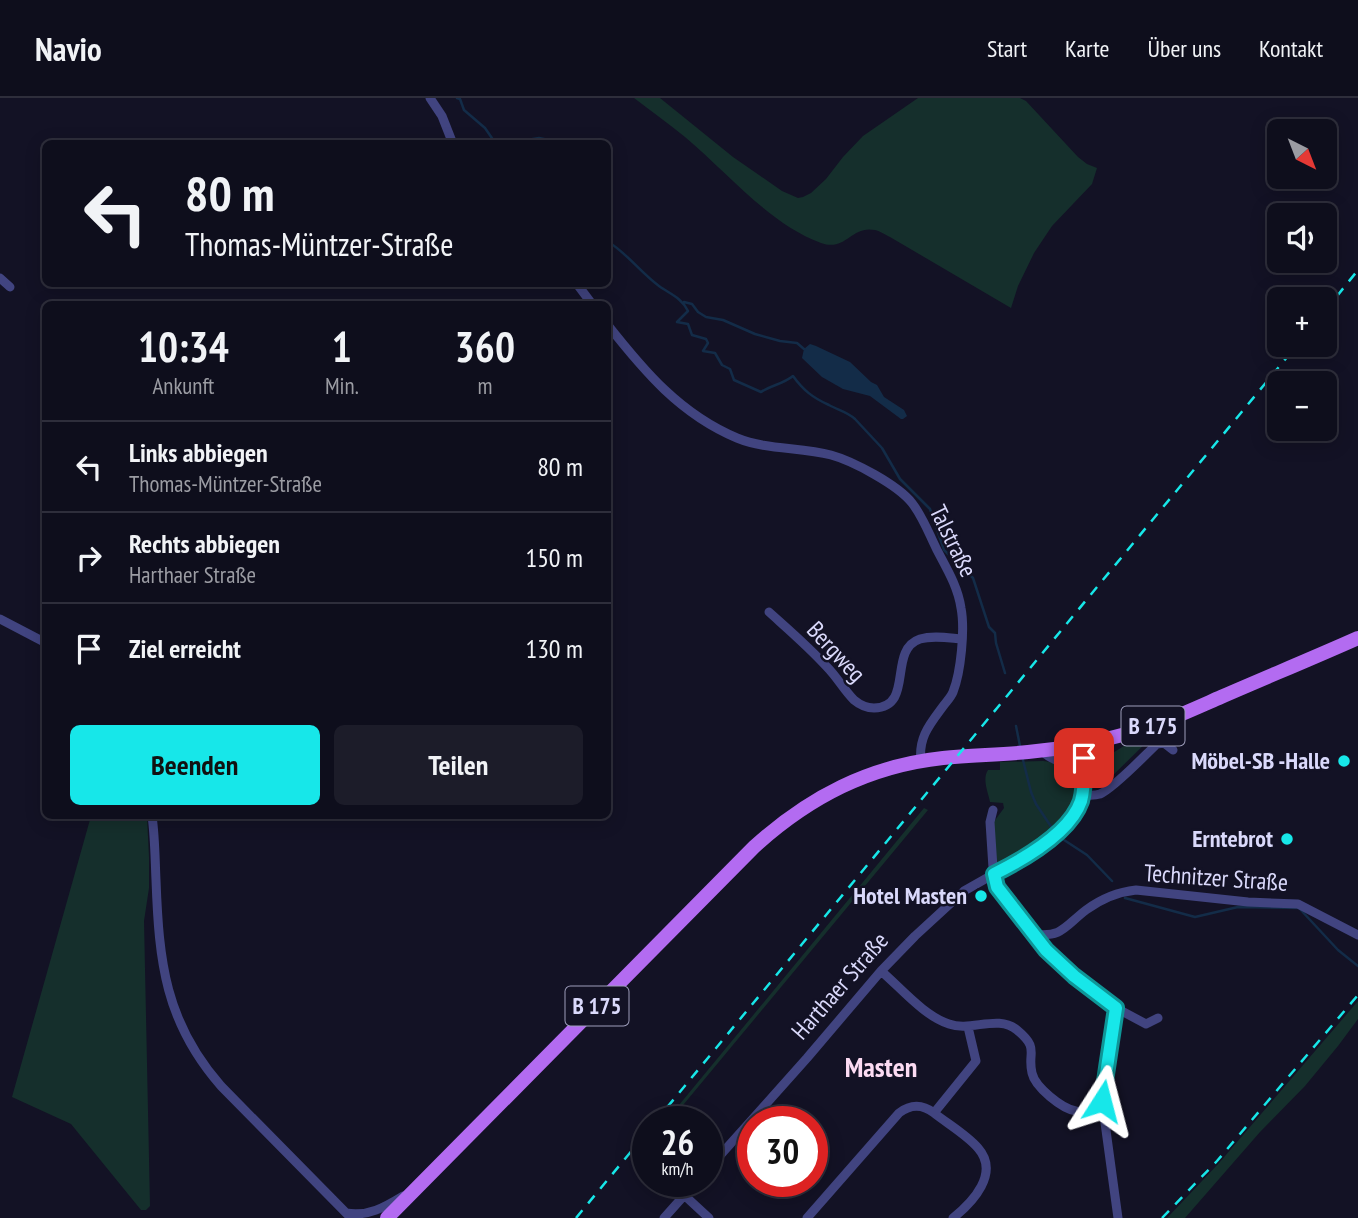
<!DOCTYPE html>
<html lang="de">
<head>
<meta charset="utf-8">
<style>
	:root { --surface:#0e0e1c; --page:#1c1c29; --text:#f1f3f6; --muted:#9b9ca3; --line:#2e2e3b; --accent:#17e7e9 }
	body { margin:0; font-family:"PT Sans Narrow",sans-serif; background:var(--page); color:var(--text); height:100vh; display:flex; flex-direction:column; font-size:26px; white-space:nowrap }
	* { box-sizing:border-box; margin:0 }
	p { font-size:23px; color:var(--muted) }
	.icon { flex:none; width:38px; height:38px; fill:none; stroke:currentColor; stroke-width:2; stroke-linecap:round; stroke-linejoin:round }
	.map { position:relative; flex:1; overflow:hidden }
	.sheet { position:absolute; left:42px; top:203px; width:569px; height:518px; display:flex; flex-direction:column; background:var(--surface); border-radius:10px; box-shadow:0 4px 18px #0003,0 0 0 2px var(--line) }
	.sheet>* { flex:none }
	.guide { position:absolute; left:42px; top:42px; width:569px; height:147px; border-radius:10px; box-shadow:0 4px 18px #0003,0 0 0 2px var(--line); background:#0e0e1c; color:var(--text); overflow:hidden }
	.needle { width:46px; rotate:138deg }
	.controls { position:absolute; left:1267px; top:21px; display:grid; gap:14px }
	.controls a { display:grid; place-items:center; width:70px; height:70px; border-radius:10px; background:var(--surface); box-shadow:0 4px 18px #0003,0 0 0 2px var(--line); font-size:35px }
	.speed { position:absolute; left:632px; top:1008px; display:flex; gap:14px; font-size:35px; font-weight:700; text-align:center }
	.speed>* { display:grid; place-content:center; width:91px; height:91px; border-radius:50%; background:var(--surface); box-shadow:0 4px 18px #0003,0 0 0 2px var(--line); line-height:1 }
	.speed small { font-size:18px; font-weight:400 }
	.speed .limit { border:10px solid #d22; background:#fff; color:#111 }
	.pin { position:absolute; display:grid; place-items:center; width:60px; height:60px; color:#fff; margin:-30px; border-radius:14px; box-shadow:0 4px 10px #0006 }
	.me { position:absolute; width:77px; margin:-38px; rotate:9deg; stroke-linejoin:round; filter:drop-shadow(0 0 5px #0008) }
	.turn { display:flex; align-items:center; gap:24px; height:147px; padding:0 28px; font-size:32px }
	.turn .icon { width:91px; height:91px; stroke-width:2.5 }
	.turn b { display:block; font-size:49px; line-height:60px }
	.eta { display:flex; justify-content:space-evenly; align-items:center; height:119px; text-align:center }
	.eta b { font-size:42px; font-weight:700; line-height:49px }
	.primary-button { display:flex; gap:14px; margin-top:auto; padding:14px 28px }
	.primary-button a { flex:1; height:80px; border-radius:10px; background:var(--accent); color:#111; font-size:28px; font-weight:700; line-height:80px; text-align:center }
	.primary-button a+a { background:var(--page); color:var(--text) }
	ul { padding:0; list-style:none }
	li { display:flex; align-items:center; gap:21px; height:91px; padding:0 28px; border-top:2px solid var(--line) }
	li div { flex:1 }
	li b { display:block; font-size:26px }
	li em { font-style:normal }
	header { display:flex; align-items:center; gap:42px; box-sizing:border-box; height:98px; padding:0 35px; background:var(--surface); border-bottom:2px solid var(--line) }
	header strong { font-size:33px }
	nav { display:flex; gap:38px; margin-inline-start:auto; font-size:24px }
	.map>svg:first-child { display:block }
	.green { fill:#152f2c }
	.water { fill:#132c48 }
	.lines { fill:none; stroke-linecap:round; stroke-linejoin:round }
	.stream { stroke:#132c48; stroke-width:2.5 }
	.street { stroke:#414480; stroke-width:9 }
	.primary { stroke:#b36bf1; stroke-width:14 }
	.rail { stroke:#17e7e9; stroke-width:2.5; stroke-dasharray:10 9; stroke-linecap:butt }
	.route-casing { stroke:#0f9697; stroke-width:18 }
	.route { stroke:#17e7e9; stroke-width:12 }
	.poi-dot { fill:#17e7e9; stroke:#131225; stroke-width:2.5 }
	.labels { text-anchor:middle; stroke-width:5; stroke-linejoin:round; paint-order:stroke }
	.shield { fill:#131225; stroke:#9e9dbb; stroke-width:2 }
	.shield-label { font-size:23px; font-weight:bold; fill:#dad9fb }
	.street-label { font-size:24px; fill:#dad9fb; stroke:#131225 }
	.poi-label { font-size:24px; font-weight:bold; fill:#dad9fb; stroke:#131225; text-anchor:end }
	.quarter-label { font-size:28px; font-weight:bold; fill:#fcdbf3; stroke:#131225 }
</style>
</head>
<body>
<header>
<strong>Navio</strong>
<nav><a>Start</a><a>Karte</a><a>Über uns</a><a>Kontakt</a></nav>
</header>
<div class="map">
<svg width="1358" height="1120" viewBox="0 0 1358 1120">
	<rect width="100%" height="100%" fill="#131225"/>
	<path class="green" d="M 634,0 L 660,0 L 733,59 L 782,93 L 798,100 L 803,99 L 811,95 L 826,81 L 843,59 L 863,38 L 918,0 L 1020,0 L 1026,3 L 1078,59 L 1087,66 L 1097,70 L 1092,86 L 1052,128 L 1034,155 L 1018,188 L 1011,210 L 890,139 C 886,137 880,133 875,132 C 851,127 846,154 821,145 C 768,125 728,75 685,39 C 669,26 651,13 634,0 Z
		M 1153,638 L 1104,686 L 1098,687 C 1090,682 1092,677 1092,668 L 1127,646 Z
		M 1043,663 C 1058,665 1073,668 1078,684 C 1089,721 1022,754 996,768 L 993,725 L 1004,710 L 1003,705 L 990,704 C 988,694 982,681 988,672 L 1000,672 L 1000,664 Z
		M 924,710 L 928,712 L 669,1024 L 665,1024 Z
		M 91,718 L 147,718 L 149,759 L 149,790 L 144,823 L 150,1108 L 146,1112 L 141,1112 L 71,1026 L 12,999 Z
		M 1358,903 L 1358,921 L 1338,948 L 1305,988 L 1260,1034 L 1185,1120 L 1167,1120 L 1219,1065 Z"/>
	<path class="water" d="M 810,246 L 816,248 L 850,264 L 871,284 L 877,287 L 884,299 L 904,312 L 907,318 L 903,321 L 901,321 L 870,298 L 843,291 L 822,279 L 802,260 L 804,251 Z"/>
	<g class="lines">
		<path class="stream" d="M 457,0 L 460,1 L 464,12 L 485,30 L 496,46
			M 519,46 L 521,43 L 539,40 L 544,41 L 542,46
			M 607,143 C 627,155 640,174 659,188 C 670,196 682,200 688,213 L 677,224 L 688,226 L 692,237 L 706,241 L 708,245 L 703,253 L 715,255 L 722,267 L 730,271 L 734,282 L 761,294 C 772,287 783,286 793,278 C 803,292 813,300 829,307 C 838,312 848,314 855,321 L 882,350 L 900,381 L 930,411 L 944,452 L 973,480 L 989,529 L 995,535 L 996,545 L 1005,575
			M 684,204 L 692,206 L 698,214 L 706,219 L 723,222 L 755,236 L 780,243 L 797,245 L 804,251
			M 1016,628 L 1020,648
			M 1022,658 L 1031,694 L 1036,706 L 1052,730 L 1061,740 L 1087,757 L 1112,783
			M 1125,800 L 1195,819 L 1238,809 L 1299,810 L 1338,852 L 1358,868"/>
		<path class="street" d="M 430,0 L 442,18 L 453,46
			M 0,180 L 10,189
			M 577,186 L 592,206
			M 607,226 C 644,273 680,316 737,340 C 766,352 800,349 831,357 C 853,363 898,387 912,405 C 923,419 929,436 937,452 C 947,471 958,489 961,510 C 965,531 961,574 953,594 C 951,599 947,603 944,607 C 930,626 918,639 921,664
			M 769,514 C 789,532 809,549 827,569 C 837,579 844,592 854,602 C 860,607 866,610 874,610 C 915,609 887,552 920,541 C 933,537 949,540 962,541
			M 0,521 L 46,545
			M 1042,653 C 1057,669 1069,657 1083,684
			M 1083,697 C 1088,697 1094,698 1100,696 C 1114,690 1144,658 1157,646 L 1164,645 L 1173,652
			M 993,712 L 990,724 L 993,770 L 997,789 L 1047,852 L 1074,878 L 1116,910 L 1146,926 L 1158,920
			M 152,718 C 155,739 155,761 156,782 C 159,864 165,924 221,988 L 351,1120
			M 1034,836 C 1062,840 1065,828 1086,812 C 1101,801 1117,794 1136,792 L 1248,804 L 1298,806 L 1358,837
			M 881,873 C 901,890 924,918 949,926 C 971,934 998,916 1017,932 C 1040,951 1027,954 1032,975 C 1035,989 1062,1011 1076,1013 C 1084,1015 1094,1012 1103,1011
			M 1116,910 L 1102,1003 L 1118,1120
			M 934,1015 C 948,1026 967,1037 978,1050 C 1000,1075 973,1104 953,1120
			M 707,1072 L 807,960 L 881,873 L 915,838 L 964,793 L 1017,763 L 1055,737 L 1068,725 L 1076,715 L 1083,697 L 1083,647
			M 684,1097 L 709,1120
			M 346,1115 C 368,1119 385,1109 403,1098
			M 664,1120 L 697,1083
			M 807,1120 L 899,1015 C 911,1006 922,1006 934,1015 L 976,963 L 968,929"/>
		<path class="primary" d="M 387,1120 L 754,749 C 809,699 869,668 943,660 C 971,657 1000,657 1028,654 C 1060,651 1091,646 1122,637 C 1157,628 1189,613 1221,599 C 1267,579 1313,560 1358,540"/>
		<path class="rail" d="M 1325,213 L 1358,172
			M 655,1024 L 1297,247
			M 576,1120 L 648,1033
			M 1162,1120 L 1217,1063 L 1358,897"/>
	</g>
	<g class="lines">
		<g class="route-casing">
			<path id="route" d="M 1084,660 C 1084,674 1085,689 1081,703 C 1070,735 1022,762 994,776 L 997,789 L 1046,852 L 1074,878 L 1116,910 L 1102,1003"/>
		</g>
		<use href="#route" class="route"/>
	</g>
	<g class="poi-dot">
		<circle cx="1344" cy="663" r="7"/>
		<circle cx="1287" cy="741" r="7"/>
		<circle cx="981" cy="798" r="7"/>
	</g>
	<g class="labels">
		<g class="shield">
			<rect x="1121.5" y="608.5" width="63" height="39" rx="5"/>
			<rect x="565.5" y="888.5" width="63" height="39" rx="5"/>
		</g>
		<g class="shield-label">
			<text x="1153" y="636">B 175</text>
			<text x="597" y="916">B 175</text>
		</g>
		<g class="street-label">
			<text transform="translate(953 443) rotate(64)" y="8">Talstraße</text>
			<text transform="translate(836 554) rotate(47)" y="8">Bergweg</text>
			<text transform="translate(1216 780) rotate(4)" y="8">Technitzer Straße</text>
			<text transform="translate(840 888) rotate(-49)" y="8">Harthaer Straße</text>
		</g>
		<g class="poi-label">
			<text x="1330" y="671">Möbel-SB -Halle</text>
			<text x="1273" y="749">Erntebrot</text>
			<text x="967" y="806">Hotel Masten</text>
		</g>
		<g class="quarter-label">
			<text x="881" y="979">Masten</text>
		</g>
	</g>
</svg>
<div class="controls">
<a><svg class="needle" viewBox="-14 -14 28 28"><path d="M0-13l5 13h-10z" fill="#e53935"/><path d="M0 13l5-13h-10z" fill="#9b9ca3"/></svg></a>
<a><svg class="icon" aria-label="sound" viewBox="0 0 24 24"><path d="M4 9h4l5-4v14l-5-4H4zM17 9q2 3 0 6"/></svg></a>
<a>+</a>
<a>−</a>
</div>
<div class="speed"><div>26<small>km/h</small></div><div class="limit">30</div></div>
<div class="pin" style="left:1084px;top:660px;background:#d93025"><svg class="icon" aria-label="arrive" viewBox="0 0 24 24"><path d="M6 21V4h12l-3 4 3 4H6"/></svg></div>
<svg class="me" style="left:1102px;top:1003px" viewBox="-20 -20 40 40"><path d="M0-17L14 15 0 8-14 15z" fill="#17e7e9" stroke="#fff" stroke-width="4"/></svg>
<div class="guide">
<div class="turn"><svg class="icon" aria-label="left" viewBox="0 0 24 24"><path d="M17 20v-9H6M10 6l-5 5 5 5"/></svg><div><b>80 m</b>Thomas-Müntzer-Straße</div></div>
</div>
<section class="sheet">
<div class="eta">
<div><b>10:34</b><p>Ankunft</p></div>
<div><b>1</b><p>Min.</p></div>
<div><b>360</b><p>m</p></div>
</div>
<ul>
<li><svg class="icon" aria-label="left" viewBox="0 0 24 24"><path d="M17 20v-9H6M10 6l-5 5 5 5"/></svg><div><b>Links abbiegen</b><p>Thomas-Müntzer-Straße</p></div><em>80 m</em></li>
<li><svg class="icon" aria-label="right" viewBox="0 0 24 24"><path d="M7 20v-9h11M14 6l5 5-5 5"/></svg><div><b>Rechts abbiegen</b><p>Harthaer Straße</p></div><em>150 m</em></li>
<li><svg class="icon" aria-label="arrive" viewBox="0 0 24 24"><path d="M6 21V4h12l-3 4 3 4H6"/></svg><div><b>Ziel erreicht</b></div><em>130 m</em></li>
</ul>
<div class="primary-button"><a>Beenden</a><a>Teilen</a></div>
</section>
</div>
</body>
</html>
